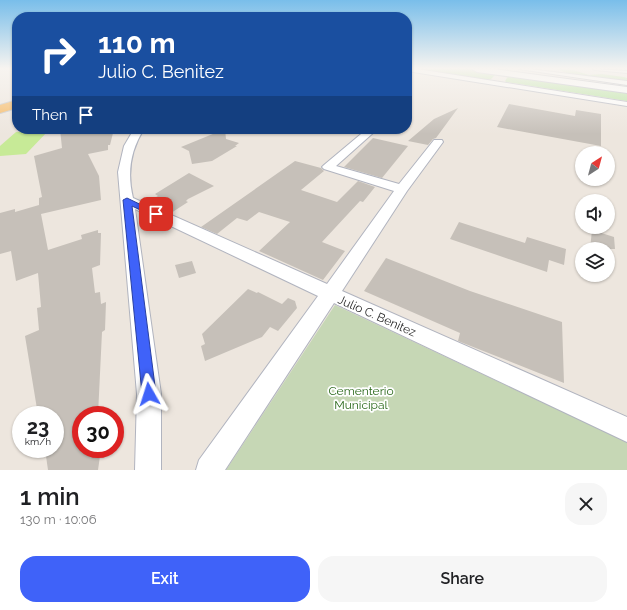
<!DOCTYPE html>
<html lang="en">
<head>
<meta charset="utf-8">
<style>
	:root { --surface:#fff; --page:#f6f6f6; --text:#202124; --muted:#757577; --accent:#3f62f9 }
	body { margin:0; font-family:Raleway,sans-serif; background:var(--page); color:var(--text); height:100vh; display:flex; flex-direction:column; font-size:15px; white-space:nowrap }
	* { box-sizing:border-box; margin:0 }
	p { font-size:13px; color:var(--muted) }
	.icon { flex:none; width:22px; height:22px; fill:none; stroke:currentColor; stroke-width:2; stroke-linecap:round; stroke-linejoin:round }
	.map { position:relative; height:470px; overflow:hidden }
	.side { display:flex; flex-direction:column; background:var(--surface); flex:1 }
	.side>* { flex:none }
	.hud { position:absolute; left:12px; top:12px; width:400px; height:122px; border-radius:16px; box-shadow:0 1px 3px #0004; background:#1a4fa0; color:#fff; overflow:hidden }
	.needle { width:26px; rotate:36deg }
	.fabs { position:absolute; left:575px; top:146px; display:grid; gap:8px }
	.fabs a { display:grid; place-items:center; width:40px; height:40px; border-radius:50%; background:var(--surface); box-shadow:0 1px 3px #0004; font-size:20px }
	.speed { position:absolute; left:12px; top:406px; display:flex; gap:8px; font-size:20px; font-weight:700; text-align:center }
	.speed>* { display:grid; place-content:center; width:52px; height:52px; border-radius:50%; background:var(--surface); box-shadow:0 1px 3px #0004; line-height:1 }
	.speed small { font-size:10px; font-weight:400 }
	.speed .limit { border:6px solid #d22; background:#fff; color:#111 }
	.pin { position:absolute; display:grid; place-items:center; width:34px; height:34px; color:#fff; margin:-17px; border-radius:8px; box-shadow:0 2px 6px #0006 }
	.me { position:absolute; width:44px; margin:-22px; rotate:354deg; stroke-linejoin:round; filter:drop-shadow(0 0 3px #0008) }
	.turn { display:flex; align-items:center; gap:14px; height:84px; padding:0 20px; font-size:18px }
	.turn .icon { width:52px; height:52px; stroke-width:2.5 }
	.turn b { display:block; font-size:28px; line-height:34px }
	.then { display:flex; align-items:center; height:38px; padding:0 20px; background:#0003; gap:8px; font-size:15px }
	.round { display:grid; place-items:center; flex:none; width:42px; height:42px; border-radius:16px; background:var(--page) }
	.summary { display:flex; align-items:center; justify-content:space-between; height:68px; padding:0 20px }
	h1 { font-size:24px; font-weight:600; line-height:30px }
	.cta { display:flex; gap:8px; margin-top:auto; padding:8px 20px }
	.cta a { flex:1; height:46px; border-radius:16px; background:var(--accent); color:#fff; font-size:16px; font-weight:600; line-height:46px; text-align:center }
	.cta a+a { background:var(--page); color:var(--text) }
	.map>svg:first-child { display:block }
	.green { fill:#b4e39b }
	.cemetery { fill:#c6d7b5 }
	.pitch { fill:#c7ea97 }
	.building { fill:#c6c0b9 }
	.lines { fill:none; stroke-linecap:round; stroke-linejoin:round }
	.pedestrian-casing { stroke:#b1b4bf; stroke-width:2 }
	.minor-casing { stroke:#b1b4bf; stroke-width:2 }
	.secondary-casing { stroke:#b1b4bf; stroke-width:2 }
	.trunk-casing { stroke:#c8c8c8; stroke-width:2 }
	.pedestrian { fill:#fff; fill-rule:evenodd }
	.minor { fill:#fff; fill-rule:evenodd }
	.secondary { fill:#fff; fill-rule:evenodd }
	.trunk { fill:#f6b65c; fill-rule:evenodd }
	.route { fill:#3f62f9; stroke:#2940a2 }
	.labels { text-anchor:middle; stroke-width:3.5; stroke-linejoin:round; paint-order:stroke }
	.near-street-label { font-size:12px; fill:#2b2b2b; stroke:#fff }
	.near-park-label { font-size:12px; fill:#2b691b; stroke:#fff }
</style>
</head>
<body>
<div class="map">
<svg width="627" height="470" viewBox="0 0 627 470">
	<rect width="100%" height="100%" fill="#ede6de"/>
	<path class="green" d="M 414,69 L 470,69 L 497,73 L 491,79 L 486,80 Z
		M 557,69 L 573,70 L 589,75 L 602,74 L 624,77 L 627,78 L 627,83 L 571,75 Z
		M 509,75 L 627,91 L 627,101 L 506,82 L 505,81 Z"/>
	<path class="cemetery" d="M 335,305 L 627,442 L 627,470 L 226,470 Z"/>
	<path class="pitch" d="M 49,130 L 26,154 L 0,156 L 0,146 L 16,132 Z"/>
	<path class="building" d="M 509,104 L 575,116 L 576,110 L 601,114 L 601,146 L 497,127 Z
		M 458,108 L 436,138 L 433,139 L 428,145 L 408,141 L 434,119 Z
		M 60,129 L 114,129 L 110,145 L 108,145 L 108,150 L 88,154 L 99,176 L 101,200 L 41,214 L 48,250 L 82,239 L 81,235 L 98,230 L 98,233 L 101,233 L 100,265 L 92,268 L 95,293 L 100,292 L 101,304 L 106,302 L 105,330 L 102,332 L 98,415 L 81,415 L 81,449 L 101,449 L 98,470 L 48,470 L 45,449 L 55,449 L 55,415 L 38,415 L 25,336 L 39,330 L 37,308 L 41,307 L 38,273 L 16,281 L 11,251 L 0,254 L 0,213 L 15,209 L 15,212 L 39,205 L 39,208 L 39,198 L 42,197 L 34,156 L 62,148 Z
		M 225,129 L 226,139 L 239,143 L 235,146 L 237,146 L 212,161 L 192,164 L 189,151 L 181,147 Z
		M 373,138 L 408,146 L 382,178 L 344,167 Z
		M 295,161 L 321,168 L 324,171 L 301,190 L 337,202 L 358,181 L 375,187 L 363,202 L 360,201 L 322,242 L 345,251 L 323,280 L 259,251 L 290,222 L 259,212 L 247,221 L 237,218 L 217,234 L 201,227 Z
		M 189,173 L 214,186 L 188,199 L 186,201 L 188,202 L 171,213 L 147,202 L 158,196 L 155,194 Z
		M 459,222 L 525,243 L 527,237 L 566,249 L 564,265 L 549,260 L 547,272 L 450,239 Z
		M 592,230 L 614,237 L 615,249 L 590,249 Z
		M 386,258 L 470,291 L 562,322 L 564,383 L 458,341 L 460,333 L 364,291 Z
		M 192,261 L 196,273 L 179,278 L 175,265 Z
		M 248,289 L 257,293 L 258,292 L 282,304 L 288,298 L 295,301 L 297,308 L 278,331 L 270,327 L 262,337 L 205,361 L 201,346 L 205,344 L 202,334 Z"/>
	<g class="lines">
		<g class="pedestrian-casing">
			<path id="pedestrian" d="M 519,69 L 529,69 L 627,81 L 627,85 Z
				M 593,69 L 627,71 L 627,73 L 595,70 Z"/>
		</g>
		<g class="minor-casing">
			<path id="minor" d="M 407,69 L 417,69 L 627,102 L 627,106 L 407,71 Z
				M 134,129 L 144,129 C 130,151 127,173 133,198 L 327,284 L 394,191 L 324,169 L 322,167 L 324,165 L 367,129 L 373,129 L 375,131 L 373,133 L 336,166 L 399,184 L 434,140 L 442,140 L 443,142 L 407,191 L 342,291 L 627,417 L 627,442 L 334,303 L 225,470 L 196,470 L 199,460 L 318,296 L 135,209 L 161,394 L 161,470 L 135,470 L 137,394 L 118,172 L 124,146 Z"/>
		</g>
		<g class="secondary-casing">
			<path id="secondary" d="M 472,69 L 494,69 L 627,87 L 627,93 L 477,72 Z"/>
		</g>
		<g class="trunk-casing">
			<path id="trunk" d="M 17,100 L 17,108 L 0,113 L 0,105 Z"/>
		</g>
		<use href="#pedestrian" class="pedestrian"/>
		<use href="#minor" class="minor"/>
		<use href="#secondary" class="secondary"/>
		<use href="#trunk" class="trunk"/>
	</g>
	<linearGradient id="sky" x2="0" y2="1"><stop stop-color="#79beea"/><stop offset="0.51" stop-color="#f7f4f0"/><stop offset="1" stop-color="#f7f4f0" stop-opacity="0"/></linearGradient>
	<rect width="627" height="134" fill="url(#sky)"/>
	<path class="route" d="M 127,198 L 160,214 L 156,216 L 153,216 L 132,206 L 156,394 L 154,399 L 149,401 L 144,399 L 142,394 L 123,200 Z"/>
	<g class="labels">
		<g class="near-street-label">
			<text transform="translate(377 316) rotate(24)" y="4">Julio C. Benitez</text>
		</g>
		<g class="near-park-label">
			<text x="361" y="395">Cementerio<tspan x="361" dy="14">Municipal</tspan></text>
		</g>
	</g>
</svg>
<div class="fabs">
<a><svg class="needle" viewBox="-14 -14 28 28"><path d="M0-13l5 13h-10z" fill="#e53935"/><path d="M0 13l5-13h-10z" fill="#757577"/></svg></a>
<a><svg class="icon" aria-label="sound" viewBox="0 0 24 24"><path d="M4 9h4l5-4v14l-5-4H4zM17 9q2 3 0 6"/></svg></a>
<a><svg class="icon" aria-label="layers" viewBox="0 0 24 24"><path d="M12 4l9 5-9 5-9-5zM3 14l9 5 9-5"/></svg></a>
</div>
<div class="speed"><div>23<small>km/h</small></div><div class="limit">30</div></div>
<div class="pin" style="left:156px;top:214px;background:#d93025"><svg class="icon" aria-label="arrive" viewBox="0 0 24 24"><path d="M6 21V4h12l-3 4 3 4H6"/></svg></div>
<svg class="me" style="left:149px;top:394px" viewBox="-20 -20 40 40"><path d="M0-17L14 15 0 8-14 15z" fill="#3f62f9" stroke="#fff" stroke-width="4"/></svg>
<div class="hud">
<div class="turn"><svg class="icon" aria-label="right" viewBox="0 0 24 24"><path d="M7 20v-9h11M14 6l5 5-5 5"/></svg><div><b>110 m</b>Julio C. Benitez</div></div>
<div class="then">Then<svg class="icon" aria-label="arrive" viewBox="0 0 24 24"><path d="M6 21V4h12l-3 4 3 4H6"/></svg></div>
</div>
</div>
<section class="side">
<div class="summary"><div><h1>1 min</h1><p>130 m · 10:06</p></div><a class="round"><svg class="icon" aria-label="close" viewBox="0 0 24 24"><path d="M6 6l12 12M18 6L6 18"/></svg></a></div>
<div class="cta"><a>Exit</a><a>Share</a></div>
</section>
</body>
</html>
